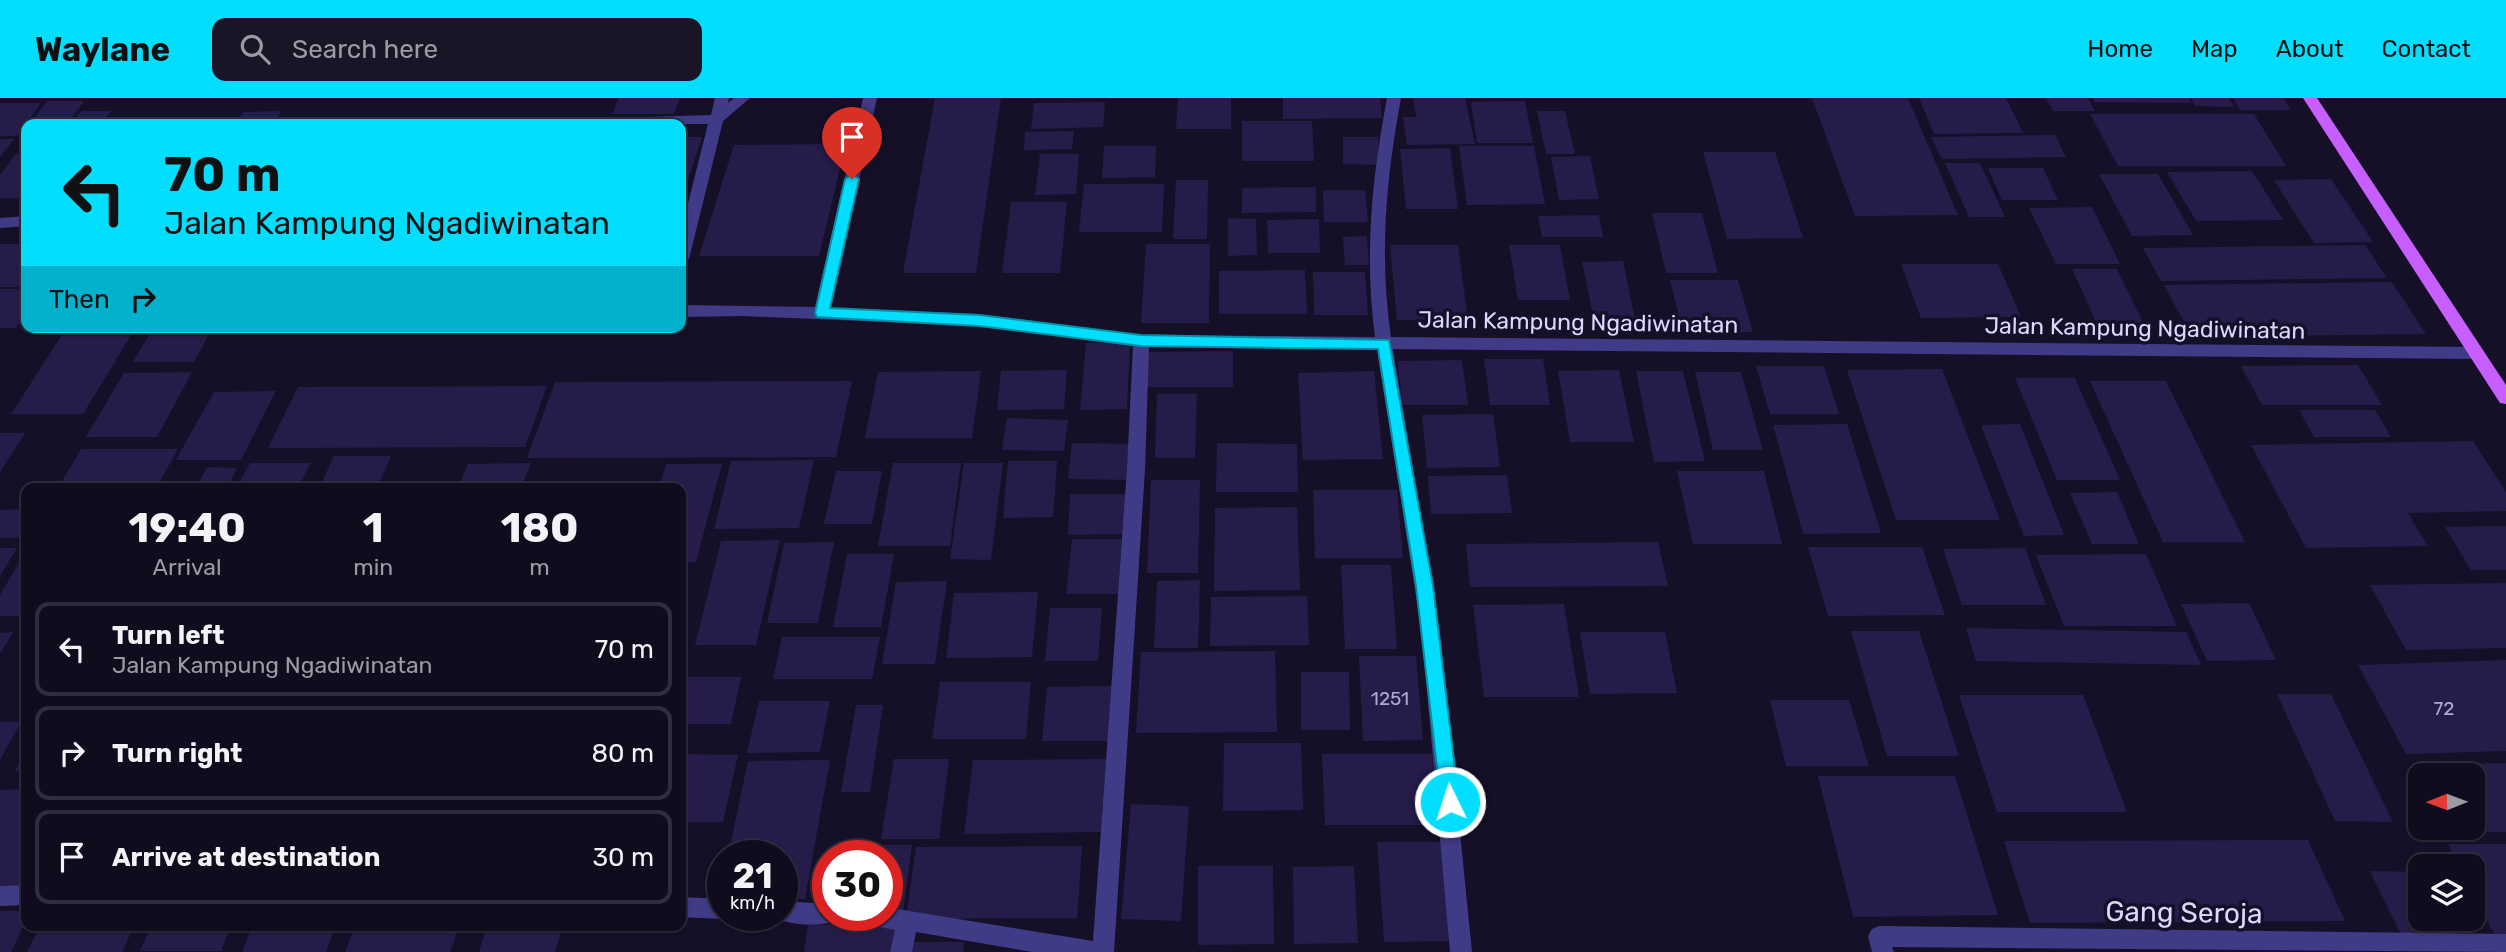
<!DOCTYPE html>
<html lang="en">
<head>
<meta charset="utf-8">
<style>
	:root { --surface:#100c1e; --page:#191527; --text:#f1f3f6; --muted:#9c9ba4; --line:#302c3c; --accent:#03defe }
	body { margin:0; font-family:Rubik,sans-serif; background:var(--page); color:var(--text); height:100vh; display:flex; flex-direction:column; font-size:26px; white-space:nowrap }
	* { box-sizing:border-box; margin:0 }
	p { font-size:23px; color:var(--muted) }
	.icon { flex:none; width:38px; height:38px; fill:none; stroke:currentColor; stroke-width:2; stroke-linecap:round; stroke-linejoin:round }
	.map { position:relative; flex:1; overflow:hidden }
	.sheet { position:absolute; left:21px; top:385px; width:665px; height:448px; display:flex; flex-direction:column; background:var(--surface); border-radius:14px; box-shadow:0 2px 5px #0004,0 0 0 2px var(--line) }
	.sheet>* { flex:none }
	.top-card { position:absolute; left:21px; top:21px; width:665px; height:214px; border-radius:14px; box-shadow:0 2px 5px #0004,0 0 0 2px var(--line); background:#03defe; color:#111; overflow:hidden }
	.needle { width:46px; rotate:269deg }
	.fabs { position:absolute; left:2408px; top:665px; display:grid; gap:14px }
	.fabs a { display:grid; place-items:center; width:77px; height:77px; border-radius:14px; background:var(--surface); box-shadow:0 2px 5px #0004,0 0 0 2px var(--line); font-size:35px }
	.speed { position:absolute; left:707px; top:742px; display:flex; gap:14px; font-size:35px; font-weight:700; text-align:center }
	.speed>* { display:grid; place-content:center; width:91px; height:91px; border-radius:50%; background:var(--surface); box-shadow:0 2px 5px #0004,0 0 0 2px var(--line); line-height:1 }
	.speed small { font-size:18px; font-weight:400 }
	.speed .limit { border:10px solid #d22; background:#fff; color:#111 }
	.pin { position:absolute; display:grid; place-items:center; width:60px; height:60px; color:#fff; margin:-72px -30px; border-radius:50% 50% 50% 0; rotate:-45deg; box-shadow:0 0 7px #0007 }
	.pin .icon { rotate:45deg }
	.me { position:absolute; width:77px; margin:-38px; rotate:356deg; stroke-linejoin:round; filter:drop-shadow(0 0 5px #0008) }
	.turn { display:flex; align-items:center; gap:24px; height:147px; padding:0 28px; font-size:32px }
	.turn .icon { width:91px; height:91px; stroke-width:2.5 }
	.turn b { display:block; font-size:49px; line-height:60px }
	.then { display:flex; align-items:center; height:66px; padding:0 28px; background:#0003; gap:14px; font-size:26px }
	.eta { display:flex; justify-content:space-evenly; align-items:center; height:119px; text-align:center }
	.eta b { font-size:42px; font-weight:700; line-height:49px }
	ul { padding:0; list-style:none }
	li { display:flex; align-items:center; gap:21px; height:94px; margin:0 14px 10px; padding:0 14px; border:4px solid var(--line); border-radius:14px }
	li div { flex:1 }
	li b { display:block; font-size:26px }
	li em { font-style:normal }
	header { display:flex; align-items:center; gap:42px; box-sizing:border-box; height:98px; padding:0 35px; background:var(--accent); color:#111 }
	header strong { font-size:33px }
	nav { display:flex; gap:38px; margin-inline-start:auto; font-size:24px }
	.search { width:490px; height:63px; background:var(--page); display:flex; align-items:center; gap:18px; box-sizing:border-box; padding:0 24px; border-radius:14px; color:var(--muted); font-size:26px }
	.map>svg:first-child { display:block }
	.building { fill:#261c49 }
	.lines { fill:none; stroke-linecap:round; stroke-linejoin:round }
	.minor { fill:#403b86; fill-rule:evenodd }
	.major { fill:#c75efe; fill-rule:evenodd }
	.route { fill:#03defe; stroke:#0290a5; stroke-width:2 }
	.labels { text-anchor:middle; stroke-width:7; stroke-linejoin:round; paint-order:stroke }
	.number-label { font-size:19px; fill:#aea8d2 }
	.street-label { font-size:23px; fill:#dcd7ff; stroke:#151028 }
	.near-street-label { font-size:28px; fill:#dcd7ff; stroke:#151028 }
</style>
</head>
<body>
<header>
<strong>Waylane</strong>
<div class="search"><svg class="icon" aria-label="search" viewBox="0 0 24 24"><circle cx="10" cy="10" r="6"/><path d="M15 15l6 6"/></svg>Search here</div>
<nav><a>Home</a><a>Map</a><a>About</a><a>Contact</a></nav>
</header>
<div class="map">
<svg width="2506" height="854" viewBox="0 0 2506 854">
	<rect width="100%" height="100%" fill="#151028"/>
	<path class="building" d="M 619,0 L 680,0 L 674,16 L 612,16 Z
		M 935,0 L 1001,0 L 976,175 L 903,175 Z
		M 1178,0 L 1231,0 L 1231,31 L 1176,31 Z
		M 1283,0 L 1380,0 L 1382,20 L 1283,21 Z
		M 1413,0 L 1465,0 L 1475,46 L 1407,47 L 1403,19 L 1416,19 Z
		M 1812,0 L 1908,0 L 1958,117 L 1855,118 Z
		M 1919,0 L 2006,0 L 2023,35 L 1934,36 Z
		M 2046,0 L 2088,0 L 2095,13 L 2053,13 Z
		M 2093,0 L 2189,0 L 2191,5 L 2095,4 Z
		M 2191,0 L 2229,0 L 2234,9 L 2195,8 Z
		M 2233,0 L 2283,0 L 2291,12 L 2240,12 Z
		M 47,3 L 84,3 L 67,26 L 30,26 Z
		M 1525,3 L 1533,45 L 1477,45 L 1471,4 Z
		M 1105,4 L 1103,29 L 1031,31 L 1034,5 Z
		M 0,5 L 41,5 L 17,38 L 0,38 Z
		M 81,13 L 111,13 L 101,26 L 71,26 Z
		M 281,13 L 273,26 L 236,26 L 243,14 Z
		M 1537,13 L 1565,13 L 1575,56 L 1546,56 Z
		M 2090,16 L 2254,16 L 2286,68 L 2118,68 Z
		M 210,20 L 206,26 L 121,26 L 125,21 Z
		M 1242,23 L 1312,23 L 1314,63 L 1242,63 Z
		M 1074,33 L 1072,51 L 1024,52 L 1025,34 Z
		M 2055,37 L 2066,59 L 1942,61 L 1931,39 Z
		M 681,39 L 702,39 L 681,102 Z
		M 1343,39 L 1378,39 L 1379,67 L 1343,66 Z
		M 0,41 L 14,41 L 0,59 Z
		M 846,46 L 819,158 L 699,158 L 734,47 Z
		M 1104,48 L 1156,48 L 1155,79 L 1102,80 Z
		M 1459,48 L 1534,48 L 1545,106 L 1467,107 Z
		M 1450,50 L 1458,111 L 1406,111 L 1400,51 Z
		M 1703,54 L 1775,54 L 1803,140 L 1727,141 Z
		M 16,56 L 26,56 L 26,100 L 0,100 L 0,77 Z
		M 1040,56 L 1079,56 L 1076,96 L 1035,97 Z
		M 1590,58 L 1599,101 L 1559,102 L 1551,59 Z
		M 1945,65 L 1980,65 L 2005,119 L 1969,119 Z
		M 1988,70 L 2043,70 L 2058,102 L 2002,102 Z
		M 2252,73 L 2283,122 L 2196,123 L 2167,74 Z
		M 2099,76 L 2158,76 L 2193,137 L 2132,138 Z
		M 2331,81 L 2373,144 L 2314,145 L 2274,82 Z
		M 1176,82 L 1208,82 L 1207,141 L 1173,141 Z
		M 1084,86 L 1164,86 L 1162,134 L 1079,134 Z
		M 1316,89 L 1316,114 L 1242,115 L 1242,90 Z
		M 1323,92 L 1365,92 L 1368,124 L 1324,124 Z
		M 1011,104 L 1067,104 L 1060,175 L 1002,175 Z
		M 2092,109 L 2120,166 L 2056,166 L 2029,110 Z
		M 1652,115 L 1702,115 L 1718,175 L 1666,175 Z
		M 1599,117 L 1603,139 L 1542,139 L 1538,118 Z
		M 1228,120 L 1256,121 L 1257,157 L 1228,158 Z
		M 1319,121 L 1320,155 L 1268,155 L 1267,122 Z
		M 1367,138 L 1369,167 L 1345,167 L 1343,139 Z
		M 0,146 L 26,146 L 26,189 L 0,189 Z
		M 1146,146 L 1210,146 L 1209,225 L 1141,225 Z
		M 1390,147 L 1458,147 L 1468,222 L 1397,222 Z
		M 1509,147 L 1560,147 L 1570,202 L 1518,202 Z
		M 2365,147 L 2387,180 L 2161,183 L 2143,150 Z
		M 1623,163 L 1635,221 L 1594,222 L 1582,164 Z
		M 1901,166 L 1998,166 L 2021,219 L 1921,220 Z
		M 2072,171 L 2117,171 L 2149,237 L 2102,237 Z
		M 1305,172 L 1307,216 L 1219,216 L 1219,173 Z
		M 1313,174 L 1365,174 L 1368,217 L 1314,217 Z
		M 1670,182 L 1738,182 L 1753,234 L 1683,234 Z
		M 2392,184 L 2426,236 L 2192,239 L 2164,187 Z
		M 0,191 L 26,191 L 26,215 L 16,230 L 0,230 Z
		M 67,229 L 136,229 L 83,316 L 11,316 Z
		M 154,229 L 213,229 L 194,264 L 133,264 Z
		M 1086,245 L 1130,245 L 1127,311 L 1080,312 Z
		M 1233,253 L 1233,289 L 1141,289 L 1143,254 Z
		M 1484,261 L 1543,261 L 1550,307 L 1490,307 Z
		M 1462,262 L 1468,307 L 1402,307 L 1398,263 Z
		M 2358,267 L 2382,307 L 2262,307 L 2241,268 Z
		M 1756,268 L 1824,268 L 1839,316 L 1770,316 Z
		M 1942,271 L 2000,422 L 1896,422 L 1847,272 Z
		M 1067,272 L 1064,311 L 997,312 L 1001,273 Z
		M 1619,272 L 1634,344 L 1570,344 L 1558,273 Z
		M 981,273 L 972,340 L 865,340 L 878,274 Z
		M 1374,273 L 1383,361 L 1303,362 L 1298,275 Z
		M 1636,273 L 1683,273 L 1705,363 L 1654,364 Z
		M 192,274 L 157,339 L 86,339 L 124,275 Z
		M 1695,274 L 1741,274 L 1763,352 L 1713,352 Z
		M 2015,280 L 2075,280 L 2120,382 L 2057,382 Z
		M 852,283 L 836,359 L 527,360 L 555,284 Z
		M 2090,283 L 2166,283 L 2245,444 L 2163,444 Z
		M 547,288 L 525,349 L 268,350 L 298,289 Z
		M 276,293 L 241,362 L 176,362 L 214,294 Z
		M 1157,296 L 1197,296 L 1195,360 L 1155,360 Z
		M 2299,312 L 2375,312 L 2391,339 L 2314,339 Z
		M 1493,316 L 1500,369 L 1427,370 L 1422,317 Z
		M 1007,320 L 1068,322 L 1064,353 L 1002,352 Z
		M 1847,326 L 1881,435 L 1803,436 L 1773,327 Z
		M 2020,326 L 2064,437 L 2024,438 L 1981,327 Z
		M 0,335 L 25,335 L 0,374 Z
		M 2473,343 L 2506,394 L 2506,413 L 2408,415 L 2428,448 L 2306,450 L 2251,347 Z
		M 1072,345 L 1135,346 L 1133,382 L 1068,381 Z
		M 1217,345 L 1297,346 L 1298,394 L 1216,394 Z
		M 81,351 L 178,351 L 156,390 L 58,390 Z
		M 334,358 L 391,358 L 377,390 L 319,390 Z
		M 814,362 L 799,430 L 714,431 L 731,363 Z
		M 1008,363 L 1057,363 L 1053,419 L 1003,420 Z
		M 250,365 L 311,365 L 298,390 L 237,390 Z
		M 531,365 L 521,390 L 458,390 L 468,366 Z
		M 893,365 L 961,365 L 950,448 L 878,448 Z
		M 964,365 L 1003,365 L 991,462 L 950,461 Z
		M 666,366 L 722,366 L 696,464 L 681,465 L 681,390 L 659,390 Z
		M 207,369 L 237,370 L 227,390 L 196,390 Z
		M 836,373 L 882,373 L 872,426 L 824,426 Z
		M 1677,373 L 1764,373 L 1782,446 L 1693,446 Z
		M 1507,377 L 1512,415 L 1431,416 L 1428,378 Z
		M 1151,382 L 1200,382 L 1198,475 L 1147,475 Z
		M 391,383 L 440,383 L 436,390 L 388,390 Z
		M 1313,392 L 1397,392 L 1403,460 L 1315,460 Z
		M 2117,394 L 2139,446 L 2092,446 L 2070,395 Z
		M 1070,396 L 1129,396 L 1127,436 L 1068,437 Z
		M 1297,409 L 1300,492 L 1214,493 L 1215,410 Z
		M 26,411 L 26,431 L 21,440 L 0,440 L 0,412 Z
		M 2506,428 L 2506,472 L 2471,472 L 2445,429 Z
		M 1072,441 L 1122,441 L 1118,496 L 1066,496 Z
		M 780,442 L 756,547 L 695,547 L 721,443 Z
		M 834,444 L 818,525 L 767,525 L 784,445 Z
		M 1658,444 L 1668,488 L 1470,489 L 1466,446 Z
		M 1808,449 L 1922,449 L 1945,517 L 1828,518 Z
		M 0,450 L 17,450 L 0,478 Z
		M 2025,450 L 2046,507 L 1962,507 L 1943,451 Z
		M 26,453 L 26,518 L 0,518 L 0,497 Z
		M 847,456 L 894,456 L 881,529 L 833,529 Z
		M 2146,456 L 2177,528 L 2064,528 L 2036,457 Z
		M 1341,467 L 1391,467 L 1397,551 L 1345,551 Z
		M 1200,482 L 1198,550 L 1154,550 L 1157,483 Z
		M 947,483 L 935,566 L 882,566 L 896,484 Z
		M 2506,485 L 2506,550 L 2406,552 L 2370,487 Z
		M 1038,494 L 1032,559 L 946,560 L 954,495 Z
		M 1307,498 L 1309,547 L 1210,548 L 1211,499 Z
		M 2249,505 L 2276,562 L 2207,563 L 2181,506 Z
		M 1564,506 L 1579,599 L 1484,599 L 1473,507 Z
		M 1050,510 L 1102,510 L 1098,563 L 1045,563 Z
		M 1966,530 L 2186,534 L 2201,567 L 1976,563 Z
		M 1851,533 L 1919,533 L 1959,658 L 1887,658 Z
		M 13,534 L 0,556 L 0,535 Z
		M 1580,534 L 1665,534 L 1677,595 L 1590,596 Z
		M 782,539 L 880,539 L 872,581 L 773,581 Z
		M 1275,553 L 1277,634 L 1136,635 L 1141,554 Z
		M 1359,558 L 1416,558 L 1423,642 L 1363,643 Z
		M 2506,562 L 2506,653 L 2406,656 L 2358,567 Z
		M 1301,574 L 1349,574 L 1350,632 L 1301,632 Z
		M 681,579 L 741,579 L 731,626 L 681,626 Z
		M 940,584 L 1031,584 L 1026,641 L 932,641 Z
		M 1113,588 L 1109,643 L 1042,643 L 1047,589 Z
		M 2277,596 L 2331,596 L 2393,724 L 2335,723 Z
		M 1959,597 L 2083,597 L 2127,714 L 1997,714 Z
		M 1770,602 L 1849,602 L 1869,668 L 1786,668 Z
		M 759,603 L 830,603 L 820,654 L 747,655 Z
		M 856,607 L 883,607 L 870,694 L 841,694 Z
		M 0,624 L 21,624 L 0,662 Z
		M 1224,645 L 1301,645 L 1303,712 L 1223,713 Z
		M 26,652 L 26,673 L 15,673 Z
		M 681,656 L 738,657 L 723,724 L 681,724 Z
		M 1322,656 L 1432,656 L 1438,727 L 1325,727 Z
		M 894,661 L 949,661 L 939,741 L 881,741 Z
		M 1106,661 L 1101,734 L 964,736 L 973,662 Z
		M 830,662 L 805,801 L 782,802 L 782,758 L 728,758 L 748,663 Z
		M 2506,665 L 2506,734 L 2458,734 L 2455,730 L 2473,730 L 2473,677 L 2427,677 L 2421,667 Z
		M 1818,678 L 1955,678 L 1998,817 L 1853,819 Z
		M 26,691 L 26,796 L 0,796 L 0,692 Z
		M 1131,706 L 1189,708 L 1181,823 L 1121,821 Z
		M 681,735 L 688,735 L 682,761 L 681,761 Z
		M 2308,742 L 2345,823 L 2030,825 L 2004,743 Z
		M 1377,744 L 1449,744 L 1458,843 L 1384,844 Z
		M 2448,746 L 2506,746 L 2506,842 L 2497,842 L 2473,795 L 2473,768 L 2459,768 Z
		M 836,747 L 912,747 L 903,815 L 887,815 L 887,758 L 834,758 Z
		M 1082,748 L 1077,820 L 906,821 L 916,749 Z
		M 1198,768 L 1273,768 L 1274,846 L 1198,847 Z
		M 1354,768 L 1358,845 L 1294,846 L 1293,769 Z
		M 2370,773 L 2420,774 L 2420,821 L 2444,821 L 2451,836 L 2400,835 Z
		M 0,813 L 26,813 L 26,823 L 11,854 L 0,854 Z
		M 808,827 L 899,827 L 895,854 L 804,854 Z
		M 40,828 L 134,828 L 122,854 L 27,854 Z
		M 151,828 L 231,828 L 221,853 L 140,853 Z
		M 252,828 L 336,828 L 326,854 L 242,854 Z
		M 355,828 L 459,828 L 450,854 L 345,854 Z
		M 487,828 L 563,828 L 555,854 L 479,854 Z
		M 907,844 L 964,844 L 963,854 L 906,854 Z"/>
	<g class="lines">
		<path class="minor" d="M 715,0 L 729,0 L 728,5 L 734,0 L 750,0 L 723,23 L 689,161 L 681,166 L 681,133 L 708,26 L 578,26 L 585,21 L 711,17 Z
			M 863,0 L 877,0 L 831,210 L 979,216 L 1141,237 L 1375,239 C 1364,158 1372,80 1387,0 L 1401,0 C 1386,80 1379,158 1391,239 L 2476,249 L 2484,255 L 2476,261 L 1393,251 L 1440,535 L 1472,854 L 1450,854 L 1422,535 L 1377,251 L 1149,249 L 1145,371 L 1114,854 L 1032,854 L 916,834 L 912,854 L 890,854 L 895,832 L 855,824 L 852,817 L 887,817 L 887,810 L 897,811 L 1093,843 L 1127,371 L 1133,248 L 979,228 L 742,218 L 681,219 L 681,207 L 815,209 Z
			M 26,118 L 26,128 L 0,130 L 0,120 Z
			M 26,787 L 26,807 L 0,808 L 0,788 Z
			M 681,799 L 723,801 L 723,817 L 731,817 L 723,821 L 681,819 Z
			M 782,803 L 828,806 L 828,817 L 838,817 L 835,823 C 822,829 783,828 773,817 L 782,817 Z
			M 1879,828 L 2506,836 L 2506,854 L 1892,849 L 1894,854 L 1872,854 L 1868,838 L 1872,831 Z"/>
		<path class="major" d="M 2303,0 L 2317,0 L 2506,287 L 2506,306 L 2500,305 Z"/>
	</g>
	<path class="route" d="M 852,76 L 859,81 L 830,210 L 979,217 L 1141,237 L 1389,242 L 1433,488 L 1459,704 L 1457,710 L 1450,713 L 1444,710 L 1441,704 L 1416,488 L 1378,251 L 1141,248 L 979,228 L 817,219 L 815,215 L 845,81 Z"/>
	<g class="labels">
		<g class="number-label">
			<text x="1390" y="607">1251</text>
			<text x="2444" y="617">72</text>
		</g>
		<g class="street-label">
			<text transform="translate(1578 224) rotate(1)" y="8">Jalan Kampung Ngadiwinatan</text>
			<text transform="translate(2145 230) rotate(1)" y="8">Jalan Kampung Ngadiwinatan</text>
		</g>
		<g class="near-street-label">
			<text transform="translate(2184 814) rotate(1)" y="10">Gang Seroja</text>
		</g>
	</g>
</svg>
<div class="fabs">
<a><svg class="needle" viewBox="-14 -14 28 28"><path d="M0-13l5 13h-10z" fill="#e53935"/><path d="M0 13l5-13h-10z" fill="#9c9ba4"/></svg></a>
<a><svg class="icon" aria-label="layers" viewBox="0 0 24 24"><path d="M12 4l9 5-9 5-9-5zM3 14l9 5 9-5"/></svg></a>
</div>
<div class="speed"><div>21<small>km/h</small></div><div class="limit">30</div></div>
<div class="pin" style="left:852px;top:81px;background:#d93025"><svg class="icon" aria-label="arrive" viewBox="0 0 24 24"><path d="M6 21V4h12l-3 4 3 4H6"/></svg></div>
<svg class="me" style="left:1450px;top:704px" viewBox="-20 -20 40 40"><circle r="17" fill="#03defe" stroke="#fff" stroke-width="3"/><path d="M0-11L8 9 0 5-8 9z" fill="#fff"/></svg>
<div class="top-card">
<div class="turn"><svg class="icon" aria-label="left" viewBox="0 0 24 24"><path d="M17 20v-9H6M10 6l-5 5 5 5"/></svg><div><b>70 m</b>Jalan Kampung Ngadiwinatan</div></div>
<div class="then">Then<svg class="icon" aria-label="right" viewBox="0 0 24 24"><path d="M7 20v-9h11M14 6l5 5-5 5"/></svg></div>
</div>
<section class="sheet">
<div class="eta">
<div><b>19:40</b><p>Arrival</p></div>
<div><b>1</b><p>min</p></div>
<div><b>180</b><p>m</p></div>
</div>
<ul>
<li><svg class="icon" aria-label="left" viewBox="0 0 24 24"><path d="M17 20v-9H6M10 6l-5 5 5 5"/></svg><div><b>Turn left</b><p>Jalan Kampung Ngadiwinatan</p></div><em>70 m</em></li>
<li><svg class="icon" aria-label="right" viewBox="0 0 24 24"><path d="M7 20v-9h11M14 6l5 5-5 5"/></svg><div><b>Turn right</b></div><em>80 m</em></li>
<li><svg class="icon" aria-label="arrive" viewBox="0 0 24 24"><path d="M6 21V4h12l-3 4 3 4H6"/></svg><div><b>Arrive at destination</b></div><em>30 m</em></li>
</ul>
</section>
</div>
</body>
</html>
